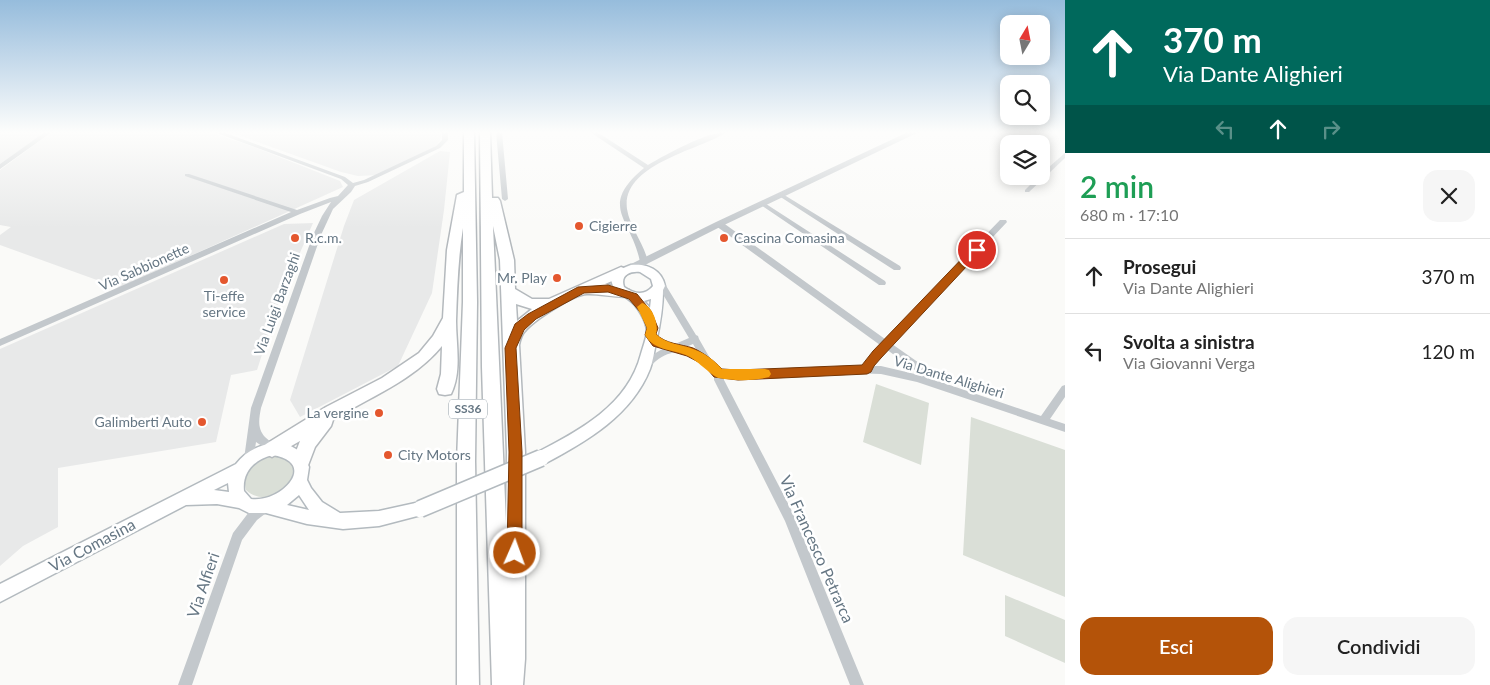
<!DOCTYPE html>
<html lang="it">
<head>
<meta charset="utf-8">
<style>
	:root { --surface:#fff; --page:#f6f6f6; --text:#222; --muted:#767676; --line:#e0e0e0; --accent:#b45309 }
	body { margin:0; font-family:Lato,sans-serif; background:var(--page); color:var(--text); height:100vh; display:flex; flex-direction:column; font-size:19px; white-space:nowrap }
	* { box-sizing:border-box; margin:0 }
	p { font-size:16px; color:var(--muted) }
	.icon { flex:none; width:28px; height:28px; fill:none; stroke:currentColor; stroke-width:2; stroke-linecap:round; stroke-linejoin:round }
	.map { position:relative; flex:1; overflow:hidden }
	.panel { display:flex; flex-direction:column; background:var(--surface); width:425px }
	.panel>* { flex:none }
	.banner { background:#00695c; color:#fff; overflow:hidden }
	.needle { width:32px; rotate:10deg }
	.buttons { position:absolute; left:1000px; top:15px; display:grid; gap:10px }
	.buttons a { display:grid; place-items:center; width:50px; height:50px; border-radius:10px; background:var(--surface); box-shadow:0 2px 12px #0003; font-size:25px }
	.pin { position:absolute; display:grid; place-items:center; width:42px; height:42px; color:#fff; margin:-21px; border:2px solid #fff; border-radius:50%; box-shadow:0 1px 5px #0007 }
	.me { position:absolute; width:55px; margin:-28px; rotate:2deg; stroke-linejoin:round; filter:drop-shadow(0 0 4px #0008) }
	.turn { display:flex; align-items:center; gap:18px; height:105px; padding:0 15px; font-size:22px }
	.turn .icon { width:65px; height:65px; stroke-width:2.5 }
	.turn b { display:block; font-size:35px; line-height:42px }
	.lanes { display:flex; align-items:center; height:48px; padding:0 15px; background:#0003; justify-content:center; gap:25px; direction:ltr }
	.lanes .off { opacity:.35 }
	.round { display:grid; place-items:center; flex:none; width:52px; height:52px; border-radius:15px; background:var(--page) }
	.overview { display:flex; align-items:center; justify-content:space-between; height:85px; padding:0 15px }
	h1 { font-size:30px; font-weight:600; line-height:38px; color:#1e9e55 }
	.primary-button { display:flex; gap:10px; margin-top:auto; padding:10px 15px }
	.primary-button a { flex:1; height:58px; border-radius:15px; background:var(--accent); color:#fff; font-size:20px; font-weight:600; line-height:58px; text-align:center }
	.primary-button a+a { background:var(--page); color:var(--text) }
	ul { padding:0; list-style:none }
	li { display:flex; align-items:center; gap:15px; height:75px; padding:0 15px; border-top:1px solid var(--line) }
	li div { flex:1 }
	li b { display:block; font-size:19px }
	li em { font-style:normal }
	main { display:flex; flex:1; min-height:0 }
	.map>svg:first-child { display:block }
	.built { fill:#e8e9e9 }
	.green { fill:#dadfd7 }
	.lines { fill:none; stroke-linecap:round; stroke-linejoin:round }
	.secondary-casing { stroke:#b3babf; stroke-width:3 }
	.trunk-casing { stroke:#b4b9bd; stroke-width:3 }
	.minor { fill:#c3c8cc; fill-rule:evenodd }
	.tertiary { fill:#c3c8cc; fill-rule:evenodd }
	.secondary { fill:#fff; fill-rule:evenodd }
	.trunk { fill:#fff; fill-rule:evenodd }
	.secondary-bridge-casing { stroke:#b3babf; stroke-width:19; stroke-linecap:butt }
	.secondary-bridge { stroke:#fff; stroke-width:16 }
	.route { fill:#b45309; stroke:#753606 }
	.slow { fill:#f59e0b }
	.poi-dot { fill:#e4572e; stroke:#fff; stroke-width:2 }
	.labels { text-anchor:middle; stroke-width:5; stroke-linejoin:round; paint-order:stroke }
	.shield { fill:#fff; stroke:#939fa8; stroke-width:1 }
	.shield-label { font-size:12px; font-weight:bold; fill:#657683 }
	.poi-label { font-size:14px; fill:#657683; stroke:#fff; text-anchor:start }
	.street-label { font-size:14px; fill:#657683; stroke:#fff }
	.near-street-label { font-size:16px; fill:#657683; stroke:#fff }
</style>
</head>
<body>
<main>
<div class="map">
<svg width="1065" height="685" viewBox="0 0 1065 685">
	<rect width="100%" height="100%" fill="#fafaf8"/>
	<path class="built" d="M 0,132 L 46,132 L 0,164 Z
		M 52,132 L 209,132 L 254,147 L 340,181 L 343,187 L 119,288 L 0,245 L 0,235 L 11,227 L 0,225 L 0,170 Z
		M 230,132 L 441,132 L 441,138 L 436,146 L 378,175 L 358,176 L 341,172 Z
		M 440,151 L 450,152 L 444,210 L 432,293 L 398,366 L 300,417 L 290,400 L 344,226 L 354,200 Z
		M 313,223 L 281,296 L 257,370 L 231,375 L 216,442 L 58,468 L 58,527 L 23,546 L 0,566 L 0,349 L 284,224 Z"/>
	<path class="green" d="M 876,384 L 929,403 L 921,465 L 863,442 Z
		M 971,417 L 1065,450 L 1065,597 L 963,555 Z
		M 269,455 L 284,456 L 293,464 C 297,489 265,508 246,490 C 241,472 254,461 269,455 Z
		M 1005,595 L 1065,620 L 1065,663 L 1005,636 Z"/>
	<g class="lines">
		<g class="secondary-casing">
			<path id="secondary" d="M 631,265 C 647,263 662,270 665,286 L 663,290 C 663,308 660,325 656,343 C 654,352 653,361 650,369 C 632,415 587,441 546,463 L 541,464 L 536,463 L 534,458 L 536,453 C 579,431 628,405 641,354 C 643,347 646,339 647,332 C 647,321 637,305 628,299 C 625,296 619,295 615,292 L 611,280 L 616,271 ZM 640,272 L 651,279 L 653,286 C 645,296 634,294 624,287 C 620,275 630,271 640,272 ZM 651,299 L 650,308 L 644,301 Z
				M 272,443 L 289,445 L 303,453 L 309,467 L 307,480 L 311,488 L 322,502 L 340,513 L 379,511 L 420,502 L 425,504 L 428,509 L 425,514 L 379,526 L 343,529 L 307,524 L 266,513 L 249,513 L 239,508 L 217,504 L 186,505 L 0,602 L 0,584 L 236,464 C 245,452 257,446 272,443 ZM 272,455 C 319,462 282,503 251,499 L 244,491 C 242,472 254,460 272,455 ZM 228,483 L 229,492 L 214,490 ZM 299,495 L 309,510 L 287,505 Z"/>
		</g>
		<g class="trunk-casing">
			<path id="trunk" d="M 464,132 L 474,132 L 477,302 L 475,461 L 479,685 L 457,685 L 457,461 L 463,302 L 463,228 C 458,258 457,290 456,321 C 456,344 462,372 451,394 L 445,395 L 439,394 L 437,389 L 441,374 L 442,346 C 413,381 371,396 333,420 L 331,426 L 315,447 L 307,468 L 301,470 L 295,468 L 292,462 L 300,441 L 272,457 L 266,454 L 263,449 L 266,444 L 326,407 L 382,378 L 419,353 L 433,336 L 443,318 L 447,250 L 457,195 L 464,192 Z
				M 480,132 L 490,132 L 492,198 L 498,198 L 500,201 L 514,260 L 515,289 L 532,299 L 549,299 L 621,267 L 626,269 L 628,272 L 626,275 L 605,284 L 629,290 L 631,293 L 629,296 C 622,299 598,293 587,294 C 574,294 534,320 525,331 C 521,335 520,340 519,345 L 525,452 L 525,659 L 523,685 L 492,685 L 482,367 ZM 493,226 L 500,260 L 507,452 L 506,523 ZM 516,304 L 532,309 L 517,321 Z"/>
		</g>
		<path class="minor" d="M 45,132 L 52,132 L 0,169 L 0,164 Z
			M 214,132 L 223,132 L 345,177 L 353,183 L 364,180 L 436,146 L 442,140 L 442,132 L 448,132 L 448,140 L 440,148 L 368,182 L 355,186 L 351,192 L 333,209 L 321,235 L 261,408 C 259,419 257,428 265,437 C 269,441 274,444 277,449 L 276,452 L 272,453 L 256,442 L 253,462 L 249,464 L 245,462 L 244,459 L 251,408 L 313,235 L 322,216 L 331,202 L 300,214 L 0,346 L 0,339 L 291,212 L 185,176 L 185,174 L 189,174 L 297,210 L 330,198 L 338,196 L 348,185 L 341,179 Z
			M 496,132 L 502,132 L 508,199 L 505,201 L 502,199 Z
			M 590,132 L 597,132 L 648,165 C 667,154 706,132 727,132 C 700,150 621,164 627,209 C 630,228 644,243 648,262 L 647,264 L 641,264 L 640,262 C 632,219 597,207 644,168 Z
			M 1065,153 L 1065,158 L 1029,192 L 1025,192 L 1025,190 L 1039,176 L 1041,176 L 1041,174 Z
			M 781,193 L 900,266 L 901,268 L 900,270 L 894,270 L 779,196 L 779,194 Z
			M 763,202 L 885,281 L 886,283 L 885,285 L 879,285 L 761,205 L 760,204 Z
			M 1000,220 L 1006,220 L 1007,222 L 892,344 L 922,365 L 932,379 L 1041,416 L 1062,386 L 1065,385 L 1065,397 L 1050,419 L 1065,424 L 1065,432 L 917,382 L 881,374 L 850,373 L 738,379 L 724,377 L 724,380 L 794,515 L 864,685 L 850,685 L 785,521 L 714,380 L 714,374 C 697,356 679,343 656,361 C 651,365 649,369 643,367 L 641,365 L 649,357 L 664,348 L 654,345 L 646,335 L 647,333 L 653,333 L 660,340 L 675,344 L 689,338 L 655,281 L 659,278 L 662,279 L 696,335 L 698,336 L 699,339 L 711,360 L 721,370 L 738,371 L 863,366 L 865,362 L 880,345 L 716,226 L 716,222 L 722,222 L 885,339 ZM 693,344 L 697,351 L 686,347 ZM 886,349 L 916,371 L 919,375 L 881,366 L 872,366 Z
			M 266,501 L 270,502 L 271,506 L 270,510 L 257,520 L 242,540 L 192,685 L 178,685 L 233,533 L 249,512 Z"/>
		<path class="tertiary" d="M 908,132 L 919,132 L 722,226 L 633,271 L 629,272 L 624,269 L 625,267 L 716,222 Z"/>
		<use href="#secondary" class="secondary"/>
		<use href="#trunk" class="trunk"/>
		<g class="secondary-bridge-casing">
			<path id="secondary-bridge" d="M 420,509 L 541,458"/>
		</g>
		<use href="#secondary-bridge" class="secondary-bridge"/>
	</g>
	<linearGradient id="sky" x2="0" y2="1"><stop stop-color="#96bcdc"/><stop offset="0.58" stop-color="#fdfdfc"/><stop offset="1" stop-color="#fdfdfc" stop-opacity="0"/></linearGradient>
	<rect width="1065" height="228" fill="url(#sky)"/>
	<path class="route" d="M 973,247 L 977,247 L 982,250 L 881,358 L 874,366 L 871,372 L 867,374 L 738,380 L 714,377 L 704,365 L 687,356 L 653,346 L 645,335 L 647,328 L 641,313 L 629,299 L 608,292 L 584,293 L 536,319 L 524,330 L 516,348 L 522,452 L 522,553 L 520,558 L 515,560 L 509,558 L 507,553 L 509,452 L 505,348 L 515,324 L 528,314 L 578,287 L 608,285 L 637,294 L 651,311 L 658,328 L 656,334 C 665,344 681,344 693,348 C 704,353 713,360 722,369 L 738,370 L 862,365 L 873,351 Z"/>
	<path class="slow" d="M 642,303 C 653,306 659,325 656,334 C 665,344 681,344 693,349 C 705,353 714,360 722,369 L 765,369 L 769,370 L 771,374 L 769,377 C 755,381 733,381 719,378 C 713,377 698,361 688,356 C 673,349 654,351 645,335 L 647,328 L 637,307 Z"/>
	<g class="poi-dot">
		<circle cx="579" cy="226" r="5"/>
		<circle cx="295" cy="238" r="5"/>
		<circle cx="724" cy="238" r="5"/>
		<circle cx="557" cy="278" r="5"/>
		<circle cx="224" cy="280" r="5"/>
		<circle cx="379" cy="413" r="5"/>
		<circle cx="202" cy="422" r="5"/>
		<circle cx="388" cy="455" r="5"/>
	</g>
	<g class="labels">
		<rect class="shield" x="449" y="399.5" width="38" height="19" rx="4"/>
		<g class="shield-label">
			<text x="468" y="413">SS36</text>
		</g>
		<g class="poi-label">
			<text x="589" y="231">Cigierre</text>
			<text x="305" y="243">R.c.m.</text>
			<text x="734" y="243">Cascina Comasina</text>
			<text x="547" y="283" text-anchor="end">Mr. Play</text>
			<text x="224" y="301" text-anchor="middle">Ti-effe<tspan x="224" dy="16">service</tspan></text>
			<text x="369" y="418" text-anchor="end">La vergine</text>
			<text x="192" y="427" text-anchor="end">Galimberti Auto</text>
			<text x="398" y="460">City Motors</text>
		</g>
		<g class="street-label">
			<text transform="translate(144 267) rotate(-24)" y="5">Via Sabbionette</text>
			<text transform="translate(277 304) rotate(-70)" y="5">Via Luigi Barzaghi</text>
			<text transform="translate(949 377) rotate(17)" y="5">Via Dante Alighieri</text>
		</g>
		<g class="near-street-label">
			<text transform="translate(92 545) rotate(-28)" y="6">Via Comasina</text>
			<text transform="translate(817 549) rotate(66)" y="6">Via Francesco Petrarca</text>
			<text transform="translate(203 585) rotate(-71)" y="6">Via Alfieri</text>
		</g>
	</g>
</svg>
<div class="buttons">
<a><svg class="needle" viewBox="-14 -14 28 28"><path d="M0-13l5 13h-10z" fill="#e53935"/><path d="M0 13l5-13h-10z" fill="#767676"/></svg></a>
<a><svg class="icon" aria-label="search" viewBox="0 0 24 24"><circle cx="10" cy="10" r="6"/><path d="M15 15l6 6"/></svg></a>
<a><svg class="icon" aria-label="layers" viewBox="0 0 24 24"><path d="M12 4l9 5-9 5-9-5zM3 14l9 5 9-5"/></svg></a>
</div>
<div class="pin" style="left:977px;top:250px;background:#d93025"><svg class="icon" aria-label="arrive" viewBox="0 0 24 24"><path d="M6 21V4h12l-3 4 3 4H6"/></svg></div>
<svg class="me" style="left:515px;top:553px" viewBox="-20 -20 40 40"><circle r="17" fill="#b45309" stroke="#fff" stroke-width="3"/><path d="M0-11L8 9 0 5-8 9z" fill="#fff"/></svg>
</div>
<section class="panel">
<div class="banner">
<div class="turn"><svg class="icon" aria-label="ahead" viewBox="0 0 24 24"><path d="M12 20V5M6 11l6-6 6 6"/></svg><div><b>370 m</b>Via Dante Alighieri</div></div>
<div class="lanes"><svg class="icon off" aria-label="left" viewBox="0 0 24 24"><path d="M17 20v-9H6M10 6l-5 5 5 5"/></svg><svg class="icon" aria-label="ahead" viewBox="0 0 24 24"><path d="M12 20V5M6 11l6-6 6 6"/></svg><svg class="icon off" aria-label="right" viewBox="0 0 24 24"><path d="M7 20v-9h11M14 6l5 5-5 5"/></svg></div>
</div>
<div class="overview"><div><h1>2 min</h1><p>680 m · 17:10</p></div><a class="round"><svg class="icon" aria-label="close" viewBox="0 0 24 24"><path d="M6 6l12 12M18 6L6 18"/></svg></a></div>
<ul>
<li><svg class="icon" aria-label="ahead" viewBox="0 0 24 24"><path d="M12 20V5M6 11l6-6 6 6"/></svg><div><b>Prosegui</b><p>Via Dante Alighieri</p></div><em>370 m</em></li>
<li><svg class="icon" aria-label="left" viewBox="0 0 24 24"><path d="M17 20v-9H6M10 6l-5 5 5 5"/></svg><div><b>Svolta a sinistra</b><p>Via Giovanni Verga</p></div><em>120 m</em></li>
</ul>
<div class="primary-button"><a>Esci</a><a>Condividi</a></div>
</section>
</main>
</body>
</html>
